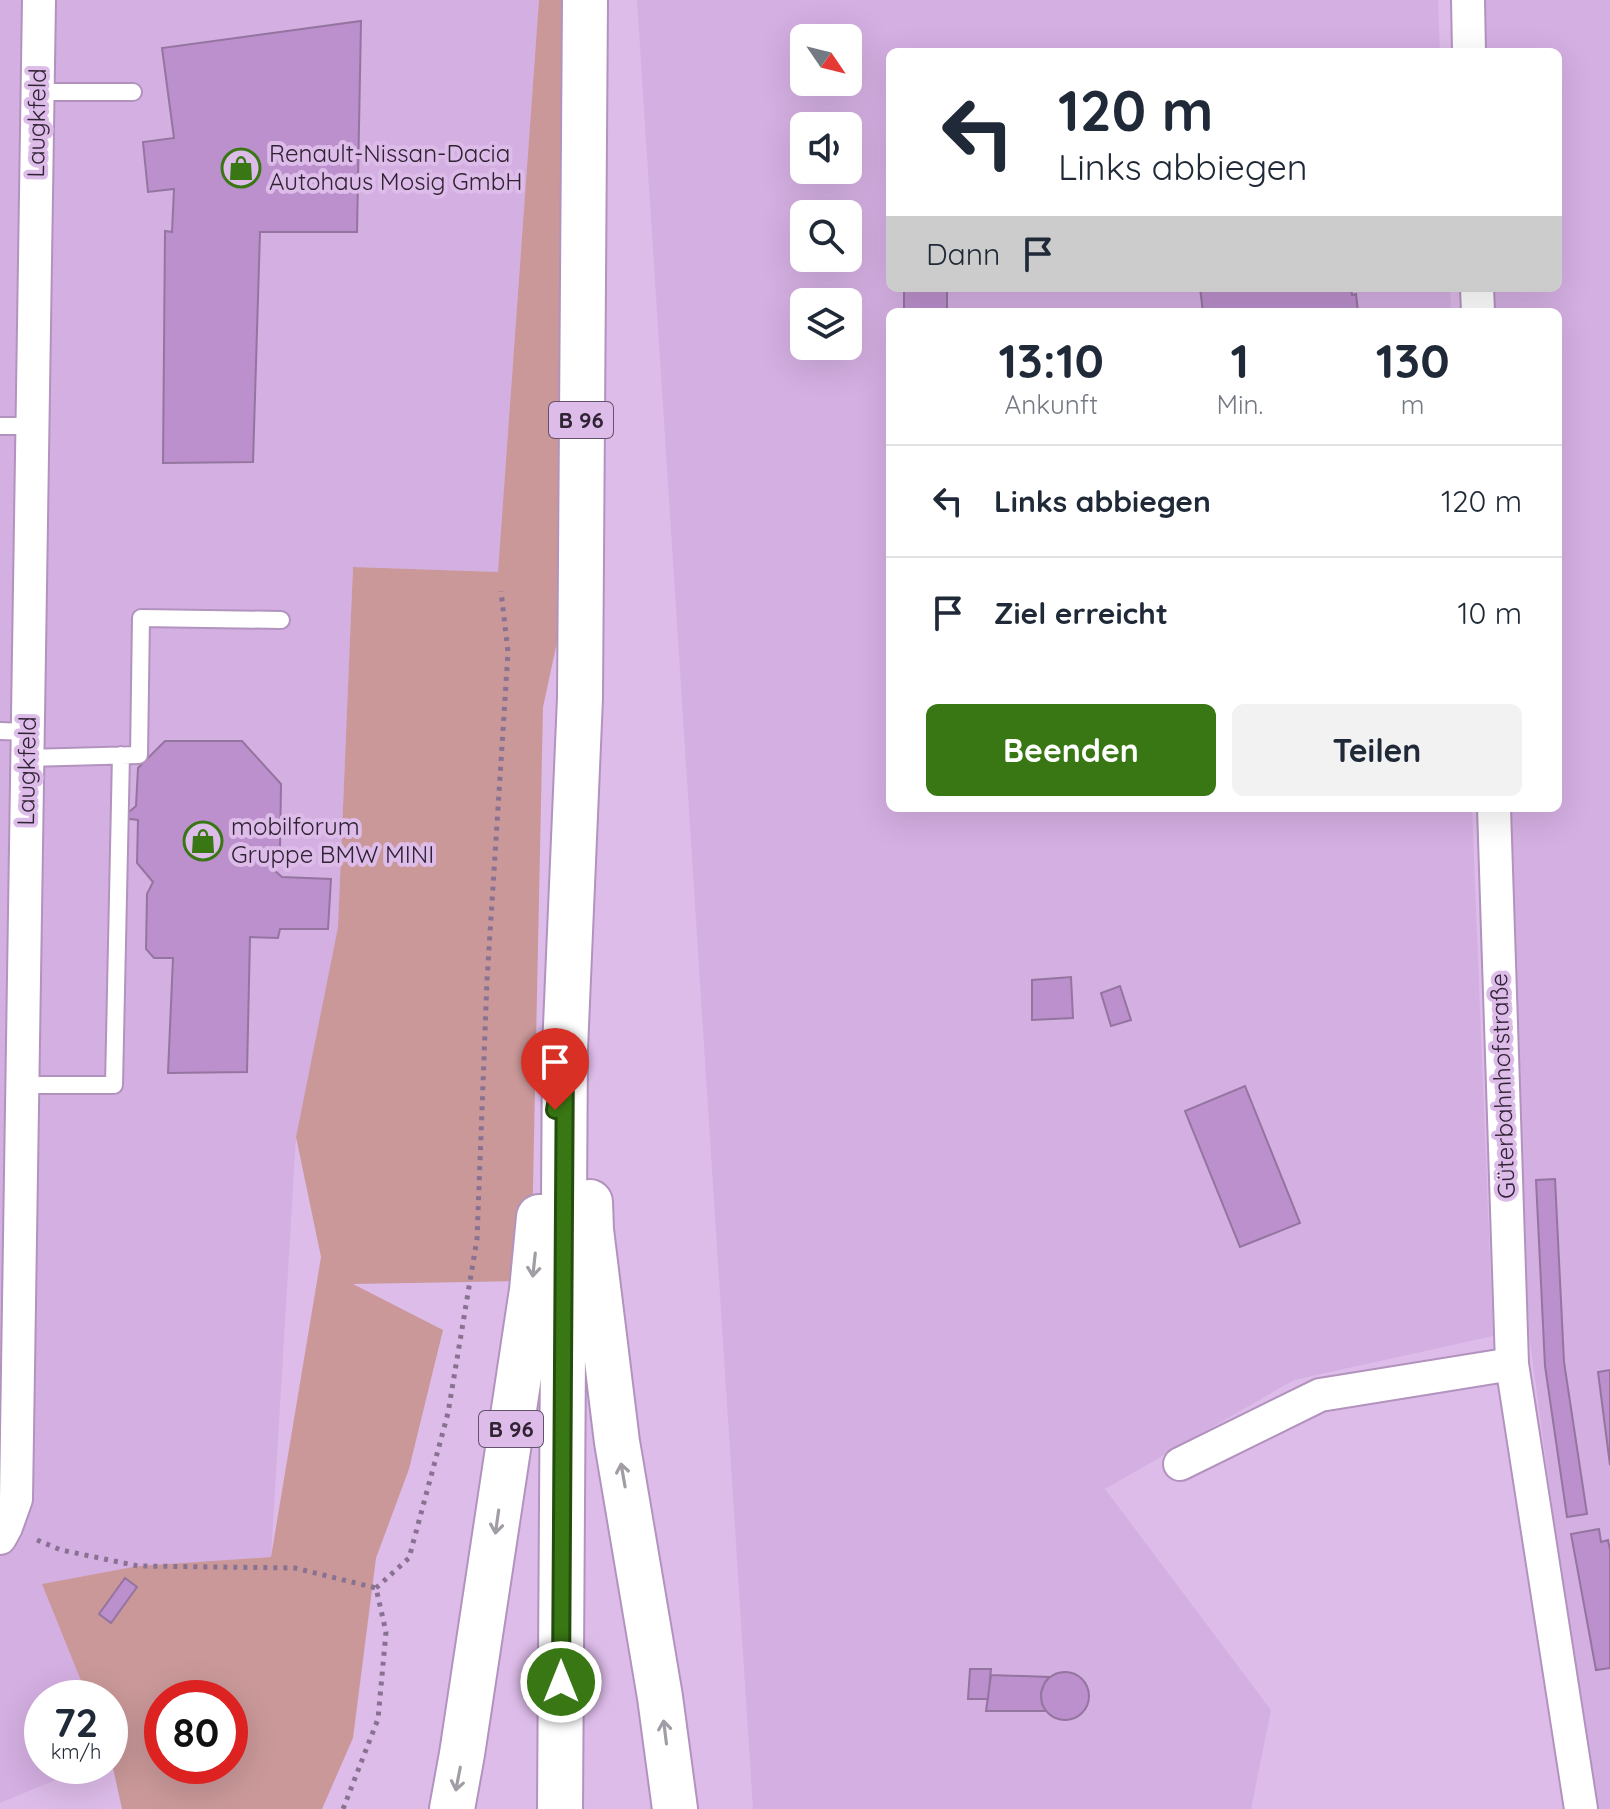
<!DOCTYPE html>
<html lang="de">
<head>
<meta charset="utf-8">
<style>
	:root { --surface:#fff; --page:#f2f2f3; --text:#1f2937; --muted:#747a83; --line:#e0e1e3; --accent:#387713 }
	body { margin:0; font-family:Quicksand,sans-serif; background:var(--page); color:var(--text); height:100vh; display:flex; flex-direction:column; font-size:30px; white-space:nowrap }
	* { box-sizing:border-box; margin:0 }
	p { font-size:26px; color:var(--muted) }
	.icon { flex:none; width:44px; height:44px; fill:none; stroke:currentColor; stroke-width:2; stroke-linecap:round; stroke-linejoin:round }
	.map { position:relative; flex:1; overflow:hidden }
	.sheet { position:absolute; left:886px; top:308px; width:676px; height:504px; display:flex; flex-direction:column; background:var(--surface); border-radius:12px; box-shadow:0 8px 32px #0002 }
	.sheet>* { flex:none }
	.guide { position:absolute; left:886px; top:48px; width:676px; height:244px; border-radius:12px; box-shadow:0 8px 32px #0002; background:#fff; color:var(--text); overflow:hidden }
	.needle { width:52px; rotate:125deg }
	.tools { position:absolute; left:790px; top:24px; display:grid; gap:16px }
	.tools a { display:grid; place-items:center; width:72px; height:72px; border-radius:12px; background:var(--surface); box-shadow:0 8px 32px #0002; font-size:40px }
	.speed { position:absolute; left:24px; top:1680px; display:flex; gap:16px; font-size:40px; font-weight:700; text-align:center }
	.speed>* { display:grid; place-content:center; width:104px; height:104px; border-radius:50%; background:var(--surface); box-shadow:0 8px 32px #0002; line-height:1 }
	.speed small { font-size:20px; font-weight:400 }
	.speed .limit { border:12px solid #d22; background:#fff; color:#111 }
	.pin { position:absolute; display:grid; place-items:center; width:68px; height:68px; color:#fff; margin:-82px -34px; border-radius:50% 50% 50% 0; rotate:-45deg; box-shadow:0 0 8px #0007 }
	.pin .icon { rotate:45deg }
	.me { position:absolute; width:88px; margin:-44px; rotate:0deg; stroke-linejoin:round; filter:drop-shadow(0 0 6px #0008) }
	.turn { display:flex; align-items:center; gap:28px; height:168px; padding:0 40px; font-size:36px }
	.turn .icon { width:104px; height:104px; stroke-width:2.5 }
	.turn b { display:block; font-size:56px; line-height:68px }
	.then { display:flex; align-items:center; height:76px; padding:0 40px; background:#0003; gap:16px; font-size:30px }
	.eta { display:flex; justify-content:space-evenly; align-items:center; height:136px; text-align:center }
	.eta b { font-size:48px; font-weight:700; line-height:56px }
	.action { display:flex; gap:16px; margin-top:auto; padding:16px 40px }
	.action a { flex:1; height:92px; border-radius:12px; background:var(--accent); color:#fff; font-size:32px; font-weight:700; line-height:92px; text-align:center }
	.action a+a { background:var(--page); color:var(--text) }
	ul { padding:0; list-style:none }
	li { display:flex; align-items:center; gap:24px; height:112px; padding:0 40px; border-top:2px solid var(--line) }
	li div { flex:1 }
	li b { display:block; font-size:30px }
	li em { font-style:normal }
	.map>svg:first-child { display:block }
	.built { fill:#d4afe2; fill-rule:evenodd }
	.green { fill:#ca9899; fill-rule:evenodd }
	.building { fill:#bc90cc; stroke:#94759f; stroke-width:2 }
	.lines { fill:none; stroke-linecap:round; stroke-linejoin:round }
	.service-casing { stroke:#b293be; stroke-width:20 }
	.minor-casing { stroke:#b293be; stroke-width:36 }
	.trunk-casing { stroke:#b293be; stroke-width:48 }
	.path { stroke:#897291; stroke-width:5; stroke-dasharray:4 6; stroke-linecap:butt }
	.service { stroke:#fff; stroke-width:16 }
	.minor { stroke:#fff; stroke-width:32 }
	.trunk { stroke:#fff; stroke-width:44 }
	.oneway { stroke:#a29ca4 }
	.route-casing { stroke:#244d0c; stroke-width:20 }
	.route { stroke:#387713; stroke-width:14 }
	.labels { text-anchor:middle; stroke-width:8; stroke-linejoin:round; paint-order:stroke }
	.shield { fill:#ddbce9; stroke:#64516a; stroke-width:2 }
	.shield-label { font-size:22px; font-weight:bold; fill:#302334 }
	.street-label { font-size:24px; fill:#302334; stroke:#ddbce9 }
	.poi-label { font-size:24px; fill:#302334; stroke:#ddbce9; text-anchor:start }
</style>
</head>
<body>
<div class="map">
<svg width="1610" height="1809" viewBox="0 0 1610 1809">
	<rect width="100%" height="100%" fill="#ddbce9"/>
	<path class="built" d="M 0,0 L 539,0 L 498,572 L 353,567 L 338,927 L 296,1137 L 271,1557 L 138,1566 L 43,1584 L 88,1698 L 42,1698 L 42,1766 L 89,1766 L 0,1803 Z
		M 637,0 L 1438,0 L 1440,52 L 890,52 L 890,288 L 1450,288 L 1451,312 L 890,312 L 890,808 L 1472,808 L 1493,1336 L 1294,1380 L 1105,1489 L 1271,1710 L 1251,1809 L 753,1809 ZM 804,38 L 848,38 L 848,82 L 804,82 ZM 804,126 L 848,126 L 848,170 L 804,170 ZM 804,214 L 848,214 L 848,258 L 804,258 ZM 804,302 L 848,302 L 848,346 L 804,346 Z
		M 1478,0 L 1610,0 L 1610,1809 L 1596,1809 L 1581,1724 L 1530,1341 L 1512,1014 L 1505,808 L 1558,808 L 1558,312 L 1489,312 L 1489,288 L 1558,288 L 1558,52 L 1480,52 Z"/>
	<path class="green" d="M 539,0 L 571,0 L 559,633 L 543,707 L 531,1281 L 353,1284 L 443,1330 L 409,1469 L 376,1558 L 353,1738 L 322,1809 L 122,1809 L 110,1754 L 110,1698 L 88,1698 L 42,1584 L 138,1566 L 271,1557 L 321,1257 L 296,1137 L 338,927 L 353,567 L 498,572 ZM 162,1698 L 230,1698 L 230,1766 L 162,1766 Z"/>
	<path class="building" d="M 361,21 L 357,232 L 260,232 L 253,462 L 163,463 L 165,231 L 172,232 L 174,189 L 148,192 L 143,142 L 174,138 L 162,48 Z
		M 1200,288 L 1351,288 L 1352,295 L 1356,294 L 1358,312 L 1203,312 Z
		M 947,289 L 947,312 L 904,312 L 904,291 Z
		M 165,741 L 242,741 L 281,784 L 280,848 L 266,863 L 282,877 L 331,879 L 328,929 L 280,929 L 278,938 L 250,937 L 247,1072 L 168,1073 L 173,958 L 154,958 L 146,949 L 147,894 L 153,882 L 137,863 L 138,820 L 122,818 L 136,806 L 138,768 Z
		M 1071,977 L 1073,1018 L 1032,1020 L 1032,980 Z
		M 1120,986 L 1131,1020 L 1111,1026 L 1101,993 Z
		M 1245,1086 L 1300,1223 L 1240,1247 L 1185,1111 Z
		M 1555,1179 L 1564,1362 L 1587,1514 L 1567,1517 L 1545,1366 L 1536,1180 Z
		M 1610,1370 L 1610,1465 L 1598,1372 Z
		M 1599,1529 L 1601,1542 L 1608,1540 L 1610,1550 L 1610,1668 L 1596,1670 L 1571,1534 Z
		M 125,1578 L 137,1587 L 111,1623 L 99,1614 Z
		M 970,1669 L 991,1669 L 988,1699 L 968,1699 Z
		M1041 1696a24 24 0 1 1 48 0a24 24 0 1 1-48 0Z
		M 991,1675 L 1049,1677 L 1045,1682 L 1041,1693 L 1042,1704 L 1046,1711 L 986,1711 Z"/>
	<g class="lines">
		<g class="service-casing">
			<path id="service" d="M 38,92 L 133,92
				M 0,426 L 32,426
				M 0,731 L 28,732
				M 27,758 L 139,755 L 141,618 L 281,620
				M 22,1085 L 114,1085 L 121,755"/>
		</g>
		<g class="minor-casing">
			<path id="minor" d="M 1468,0 L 1469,52
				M 1477,288 L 1478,312
				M 1494,808 L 1512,1364 L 1581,1809
				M 1180,1464 L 1320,1395 L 1512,1364
				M 0,1538 L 6,1527 L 16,1499 L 39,0"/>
		</g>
		<g class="trunk-casing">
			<path id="trunk" d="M 590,1202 L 591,1230 L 617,1442 L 660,1697 L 675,1809
				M 452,1809 L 462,1754 L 532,1290 L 539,1217
				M 560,1809 L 565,1049 L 580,698 L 585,0"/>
		</g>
		<path class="path" d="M 37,1540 L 61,1550 L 138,1566 L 295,1568 L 376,1588 L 386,1632 L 378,1719 L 343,1809
			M 376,1588 L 409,1558 L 448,1413 L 477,1239 L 487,980 L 508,652 L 501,591"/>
		<use href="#service" class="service"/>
		<use href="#minor" class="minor"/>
		<use href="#trunk" class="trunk"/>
	</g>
	<defs><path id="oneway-shaft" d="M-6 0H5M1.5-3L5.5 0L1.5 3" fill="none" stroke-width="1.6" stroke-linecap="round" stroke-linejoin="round" transform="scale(2)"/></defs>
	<g class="oneway">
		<use href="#oneway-shaft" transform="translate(534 1265) rotate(96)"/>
		<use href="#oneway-shaft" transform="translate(623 1475) rotate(-100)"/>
		<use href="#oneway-shaft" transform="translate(497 1522) rotate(98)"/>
		<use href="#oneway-shaft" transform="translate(665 1732) rotate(-97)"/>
		<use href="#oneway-shaft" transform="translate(458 1779) rotate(101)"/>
	</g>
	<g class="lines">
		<g class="route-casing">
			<path id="route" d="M 555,1110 L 565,1049 L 561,1682"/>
		</g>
		<use href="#route" class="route"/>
	</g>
	<defs>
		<g id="shop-ring" transform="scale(2)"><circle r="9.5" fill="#ddbce9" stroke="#387713" stroke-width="1.5"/><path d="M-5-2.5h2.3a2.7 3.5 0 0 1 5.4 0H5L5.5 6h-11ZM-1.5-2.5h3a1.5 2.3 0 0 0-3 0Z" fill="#387713"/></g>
	</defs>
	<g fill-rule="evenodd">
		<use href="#shop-ring" x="241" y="168"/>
		<use href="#shop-ring" x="203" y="841"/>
	</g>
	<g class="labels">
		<g class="shield">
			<rect x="549" y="402" width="64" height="36" rx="6"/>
			<rect x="479" y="1411" width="64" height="36" rx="6"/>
		</g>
		<g class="shield-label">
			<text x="581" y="428">B 96</text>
			<text x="511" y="1437">B 96</text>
		</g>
		<g class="street-label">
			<text transform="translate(37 123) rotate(-89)" y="8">Laugkfeld</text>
			<text transform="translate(27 771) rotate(-89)" y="8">Laugkfeld</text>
			<text transform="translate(1503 1086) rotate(-92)" y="8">Güterbahnhofstraße</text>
		</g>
		<g class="poi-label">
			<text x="269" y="162">Renault-Nissan-Dacia<tspan x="269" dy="28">Autohaus Mosig GmbH</tspan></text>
			<text x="231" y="835">mobilforum<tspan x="231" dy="28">Gruppe BMW MINI</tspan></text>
		</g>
	</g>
</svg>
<div class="tools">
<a><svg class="needle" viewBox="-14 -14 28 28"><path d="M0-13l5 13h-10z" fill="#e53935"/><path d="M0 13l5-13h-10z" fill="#747a83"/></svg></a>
<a><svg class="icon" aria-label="sound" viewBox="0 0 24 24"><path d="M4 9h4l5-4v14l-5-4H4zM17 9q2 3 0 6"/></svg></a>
<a><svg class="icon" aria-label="search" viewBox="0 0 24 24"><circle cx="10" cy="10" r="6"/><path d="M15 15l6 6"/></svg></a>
<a><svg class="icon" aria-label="layers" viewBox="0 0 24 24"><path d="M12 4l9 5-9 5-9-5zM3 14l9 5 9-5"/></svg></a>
</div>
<div class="speed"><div>72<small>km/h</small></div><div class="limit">80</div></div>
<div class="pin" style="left:555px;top:1110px;background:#d93025"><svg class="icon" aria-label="arrive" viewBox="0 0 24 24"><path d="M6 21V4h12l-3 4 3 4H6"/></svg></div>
<svg class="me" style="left:561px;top:1682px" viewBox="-20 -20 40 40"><circle r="17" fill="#387713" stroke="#fff" stroke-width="3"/><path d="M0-11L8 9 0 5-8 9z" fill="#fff"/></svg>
<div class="guide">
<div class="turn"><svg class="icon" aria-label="left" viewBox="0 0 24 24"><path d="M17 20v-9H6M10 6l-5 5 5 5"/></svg><div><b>120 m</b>Links abbiegen</div></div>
<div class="then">Dann<svg class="icon" aria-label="arrive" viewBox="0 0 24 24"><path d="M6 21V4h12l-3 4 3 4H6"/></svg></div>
</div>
<section class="sheet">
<div class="eta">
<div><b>13:10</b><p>Ankunft</p></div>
<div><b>1</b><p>Min.</p></div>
<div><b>130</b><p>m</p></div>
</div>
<ul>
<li><svg class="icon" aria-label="left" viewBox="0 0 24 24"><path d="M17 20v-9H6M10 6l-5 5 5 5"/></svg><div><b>Links abbiegen</b></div><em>120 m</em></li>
<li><svg class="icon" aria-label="arrive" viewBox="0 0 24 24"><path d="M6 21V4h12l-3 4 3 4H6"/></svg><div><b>Ziel erreicht</b></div><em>10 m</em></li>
</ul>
<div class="action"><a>Beenden</a><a>Teilen</a></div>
</section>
</div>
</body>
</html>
